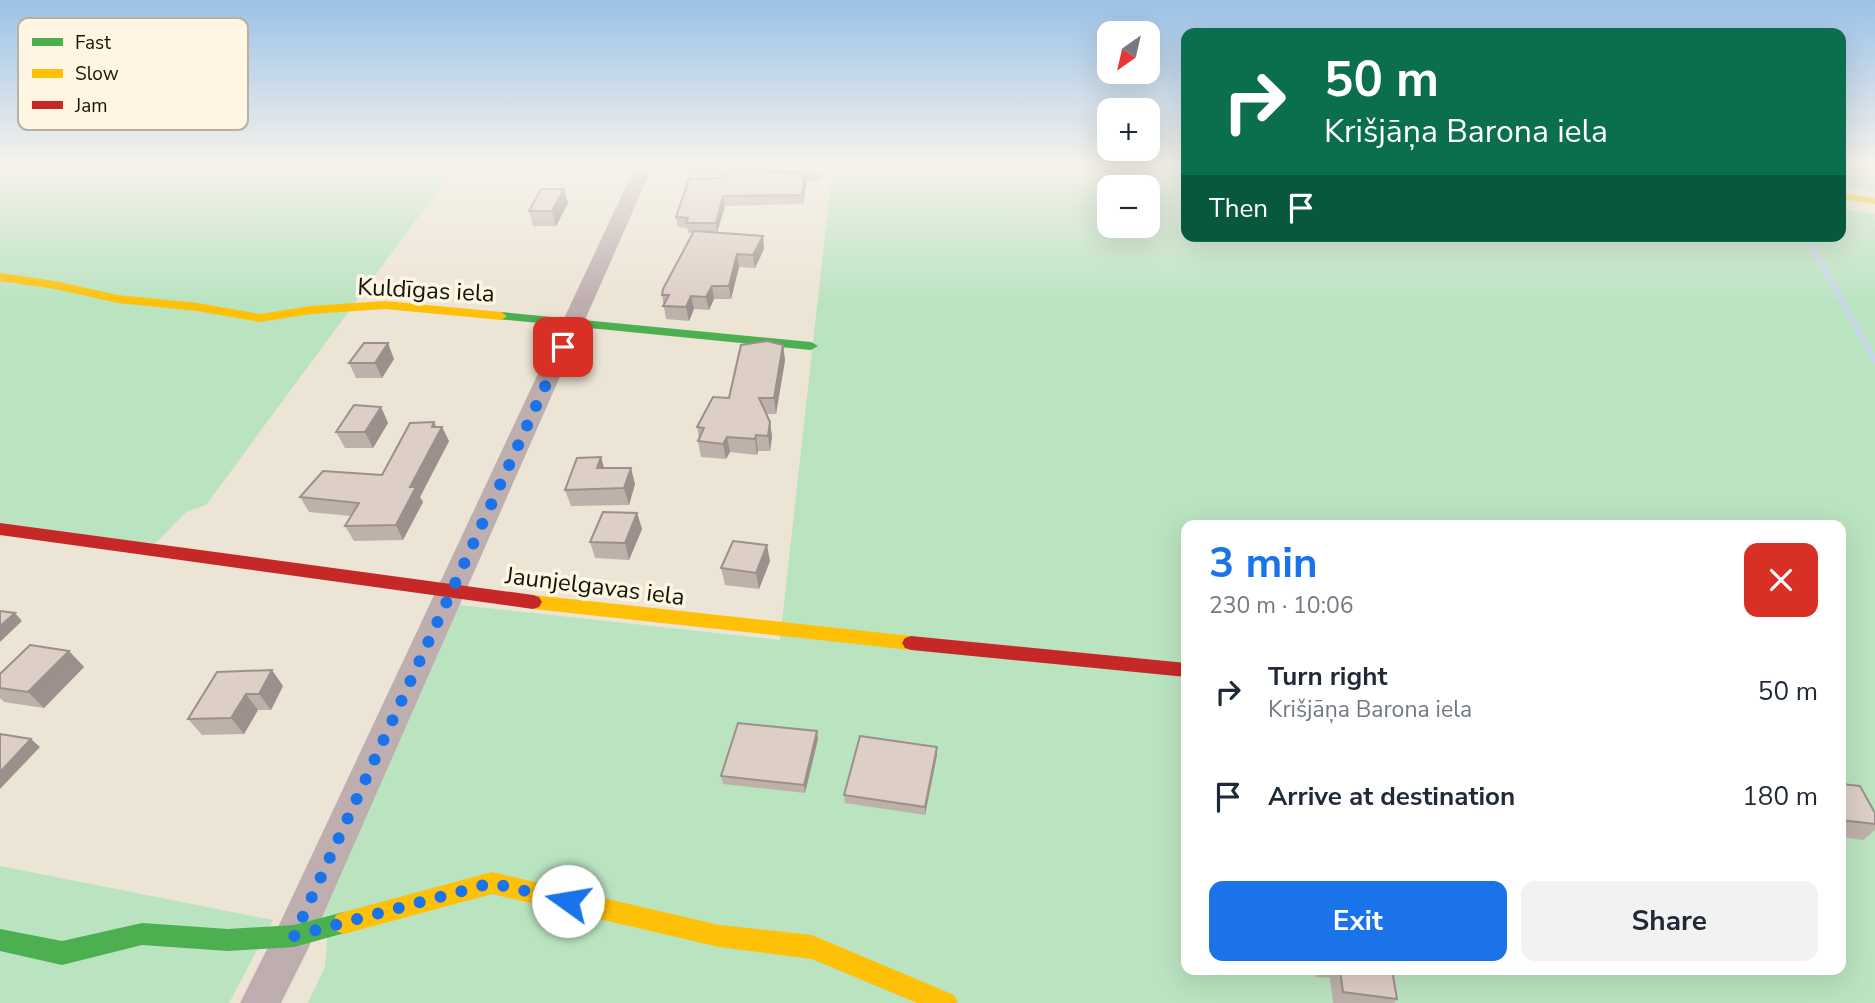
<!DOCTYPE html>
<html lang="en">
<head>
<meta charset="utf-8">
<style>
	:root { --surface:#fff; --page:#f2f2f3; --text:#1f2937; --muted:#747a83; --accent:#1a73e8 }
	body { margin:0; font-family:"Nunito Sans",sans-serif; background:var(--page); color:var(--text); height:100vh; display:flex; flex-direction:column; font-size:26px; white-space:nowrap }
	* { box-sizing:border-box; margin:0 }
	p { font-size:23px; color:var(--muted) }
	.icon { flex:none; width:38px; height:38px; fill:none; stroke:currentColor; stroke-width:2; stroke-linecap:round; stroke-linejoin:round }
	.map { position:relative; flex:1; overflow:hidden }
	.details { position:absolute; left:1181px; top:520px; width:665px; height:455px; display:flex; flex-direction:column; background:var(--surface); border-radius:14px; box-shadow:0 7px 28px #0002 }
	.details>* { flex:none }
	.guide { position:absolute; left:1181px; top:28px; width:665px; height:214px; border-radius:14px; box-shadow:0 7px 28px #0002; background:#0b6e4f; color:#fff; overflow:hidden }
	.needle { width:46px; rotate:214deg }
	.fabs { position:absolute; left:1097px; top:21px; display:grid; gap:14px }
	.fabs a { display:grid; place-items:center; width:63px; height:63px; border-radius:14px; background:var(--surface); box-shadow:0 7px 28px #0002; font-size:35px }
	.pin { position:absolute; display:grid; place-items:center; width:60px; height:60px; color:#fff; margin:-30px; border-radius:14px; box-shadow:0 4px 10px #0006 }
	.me { position:absolute; width:77px; margin:-38px; rotate:283deg; stroke-linejoin:round; filter:drop-shadow(0 0 5px #0008) }
	.turn { display:flex; align-items:center; gap:24px; height:147px; padding:0 28px; font-size:32px }
	.turn .icon { width:91px; height:91px; stroke-width:2.5 }
	.turn b { display:block; font-size:49px; line-height:60px }
	.then { display:flex; align-items:center; height:66px; padding:0 28px; background:#0003; gap:14px; font-size:26px }
	.round { display:grid; place-items:center; flex:none; width:74px; height:74px; border-radius:14px; background:var(--page) }
	.headline { display:flex; align-items:center; justify-content:space-between; height:119px; padding:0 28px }
	h1 { font-size:42px; font-weight:700; line-height:52px; color:var(--accent) }
	.button { display:flex; gap:14px; margin-top:auto; padding:14px 28px }
	.button a { flex:1; height:80px; border-radius:14px; background:var(--accent); color:#fff; font-size:28px; font-weight:700; line-height:80px; text-align:center }
	.button a+a { background:var(--page); color:var(--text) }
	ul { padding:0; list-style:none }
	li { display:flex; align-items:center; gap:21px; height:105px; padding:0 28px }
	li div { flex:1 }
	li b { display:block; font-size:26px }
	li em { font-style:normal }
	.map>svg:first-child { display:block }
	.green { fill:#bae3c0; fill-rule:evenodd }
	.lines { fill:none; stroke-linecap:round; stroke-linejoin:round }
	.stream { stroke:#c8d7e8; stroke-width:6 }
	.street { fill:#beaeaf; fill-rule:evenodd }
	.fast { fill:#4caf50; fill-rule:evenodd }
	.slow { fill:#ffc107; fill-rule:evenodd }
	.jam { fill:#c62828; fill-rule:evenodd }
	.wall { fill:#beb1aa }
	.shaded-wall { fill:#9b908b }
	.building { fill:#ddcec6; stroke:#9b908b; stroke-width:2 }
	.route { stroke:#1a73e8; stroke-width:12; stroke-dasharray:0 21.6 }
	.labels { text-anchor:middle; stroke-width:7; stroke-linejoin:round; paint-order:stroke }
	.street-label { font-size:24px; fill:#181309; stroke:#fef5e3 }
	.key { fill:#fef5e3; stroke:#b9b1a2; stroke-width:2 }
	.key-label { font-size:19px; fill:#181309 }
</style>
</head>
<body>
<div class="map">
<svg width="1875" height="1003" viewBox="0 0 1875 1003">
	<rect width="100%" height="100%" fill="#ece4d4"/>
	<path class="green" d="M 0,163 L 458,163 L 206,505 L 186,512 L 156,543 L 0,529 Z
		M 833,163 L 1186,163 L 1186,236 L 1841,236 L 1841,209 L 1875,214 L 1875,1003 L 308,1003 L 325,967 L 328,927 L 294,936 L 459,605 L 780,640 ZM 1110,187 L 1148,187 L 1148,226 L 1110,226 ZM 1186,525 L 1841,525 L 1841,970 L 1186,970 Z
		M 1841,163 L 1875,163 L 1875,191 L 1841,187 Z
		M 0,866 L 273,920 L 229,1003 L 0,1003 Z"/>
	<g class="lines">
		<path class="stream" d="M 1806,236 L 1875,360"/>
		<path class="street" d="M 637,163 L 697,163 L 815,172 L 824,177 L 815,182 L 651,170 L 308,949 L 281,1003 L 240,1003 L 280,923 Z"/>
		<path class="fast" d="M 501,312 L 811,342 L 818,346 L 811,350 L 497,319 L 497,313 Z
			M 344,912 L 352,915 L 355,923 L 352,931 L 294,947 L 228,951 L 142,945 L 62,965 L 0,951 L 0,929 L 62,941 L 142,923 L 228,929 L 294,925 Z"/>
		<path class="slow" d="M 1841,193 L 1875,198 L 1875,204 L 1841,199 Z
			M 0,273 L 55,281 L 118,295 L 197,303 L 260,314 L 311,306 L 385,301 L 501,312 L 507,316 L 501,320 L 385,309 L 311,314 L 260,322 L 197,311 L 118,303 L 55,289 L 0,281 Z
			M 533,595 L 911,636 L 917,638 L 920,643 L 917,648 L 911,650 L 533,609 L 527,607 L 524,602 L 527,597 Z
			M 492,872 L 719,925 L 812,935 L 954,995 L 958,1003 L 917,1003 L 812,959 L 719,947 L 492,894 L 344,934 L 336,931 L 333,923 L 336,915 L 344,912 Z"/>
		<path class="jam" d="M 0,523 L 533,595 L 539,597 L 542,602 L 539,607 L 533,609 L 0,535 Z
			M 911,636 L 1186,663 L 1186,677 L 911,650 L 905,648 L 902,643 L 905,638 Z"/>
	</g>
	<path class="wall" d="M 740,163 L 813,163 L 811,169 Z
		M 689,179 L 806,184 L 803,204 L 725,206 L 717,232 L 763,236 L 764,249 L 755,268 L 739,267 L 731,299 L 714,299 L 709,310 L 694,309 L 689,321 L 666,319 L 662,295 L 693,233 L 688,233 L 687,228 L 678,227 L 676,217 Z
		M 564,189 L 568,203 L 556,226 L 533,226 L 529,211 Z
		M 783,345 L 785,360 L 776,414 L 766,414 L 770,422 L 772,437 L 770,451 L 758,451 L 757,455 L 730,452 L 726,459 L 701,457 L 698,441 L 699,438 L 697,427 L 729,398 Z
		M 394,359 L 382,378 L 356,378 L 349,363 Z
		M 381,407 L 388,423 L 373,448 L 345,448 L 336,432 Z
		M 434,422 L 436,427 L 442,427 L 449,441 L 420,497 L 423,502 L 403,540 L 354,541 L 345,526 L 351,516 L 309,512 L 300,497 L 382,475 Z
		M 604,468 L 635,484 L 629,505 L 571,506 L 565,490 Z
		M 637,513 L 642,529 L 629,560 L 595,558 L 590,542 Z
		M 770,561 L 759,589 L 725,585 L 721,568 Z
		M 69,651 L 84,667 L 44,708 L 4,702 L 0,698 L 0,674 Z
		M 217,672 L 283,686 L 271,710 L 258,710 L 244,734 L 202,735 L 188,719 Z
		M 817,731 L 818,739 L 805,793 L 723,784 L 721,776 Z
		M 937,755 L 925,815 L 845,803 L 844,795 Z
		M 1841,784 L 1875,813 L 1875,830 L 1863,840 L 1841,837 Z
		M 1315,970 L 1392,970 L 1397,999 L 1394,1003 L 1333,1003 L 1330,978 L 1316,977 Z"/>
	<path class="shaded-wall" d="M 805,174 L 806,184 L 803,204 L 802,195 Z
		M 564,189 L 568,203 L 556,226 L 552,211 Z
		M 723,196 L 725,206 L 717,233 L 716,223 Z
		M 763,236 L 764,249 L 755,268 L 753,255 Z
		M 737,254 L 739,267 L 731,299 L 729,286 Z
		M 712,286 L 714,299 L 709,310 L 706,297 Z
		M 691,296 L 694,309 L 689,321 L 686,307 Z
		M 388,343 L 394,359 L 382,378 L 375,363 Z
		M 783,345 L 785,360 L 776,414 L 774,398 Z
		M 381,407 L 388,423 L 373,448 L 365,432 Z
		M 434,422 L 439,433 L 442,427 L 449,441 L 420,497 L 423,502 L 403,540 L 396,525 Z
		M 770,422 L 772,437 L 770,451 L 768,436 Z
		M 756,435 L 758,451 L 757,455 L 755,439 Z
		M 727,437 L 730,452 L 726,459 L 723,444 Z
		M 601,457 L 606,474 L 597,468 Z
		M 631,468 L 635,484 L 629,505 L 624,488 Z
		M 637,513 L 642,529 L 629,560 L 625,543 Z
		M 767,545 L 770,561 L 759,589 L 756,573 Z
		M 15,613 L 22,621 L 0,642 L 0,626 Z
		M 69,651 L 84,667 L 44,708 L 28,692 Z
		M 272,670 L 283,686 L 271,710 L 259,694 Z
		M 246,694 L 258,710 L 244,734 L 231,718 Z
		M 817,731 L 818,739 L 805,793 L 804,785 Z
		M 31,739 L 40,747 L 0,789 L 0,772 Z
		M 937,747 L 937,755 L 925,815 L 925,807 Z"/>
	<path class="building" d="M 728,169 L 805,174 L 802,195 L 723,196 L 716,223 L 686,223 L 688,218 L 676,217 L 689,179 L 721,178 Z
		M 541,189 L 564,189 L 552,211 L 529,211 Z
		M 694,231 L 763,236 L 753,255 L 737,254 L 729,286 L 712,286 L 706,297 L 691,296 L 686,307 L 663,306 L 669,295 L 662,295 L 663,289 Z
		M 767,341 L 783,345 L 774,398 L 759,398 L 770,422 L 768,436 L 756,435 L 755,439 L 727,437 L 723,444 L 698,441 L 704,428 L 697,427 L 713,397 L 729,398 L 741,345 Z
		M 364,343 L 388,343 L 375,363 L 349,363 Z
		M 354,405 L 381,407 L 365,432 L 336,432 Z
		M 434,422 L 432,427 L 442,427 L 410,487 L 416,487 L 396,525 L 345,526 L 359,503 L 300,497 L 323,471 L 382,475 L 410,423 Z
		M 601,457 L 597,468 L 631,468 L 624,488 L 565,490 L 577,458 Z
		M 603,512 L 637,513 L 625,543 L 590,542 Z
		M 733,541 L 767,545 L 756,573 L 721,568 Z
		M 0,611 L 15,613 L 0,626 Z
		M 30,645 L 69,651 L 28,692 L 0,688 L 0,674 Z
		M 272,670 L 259,694 L 246,694 L 231,718 L 188,719 L 217,672 Z
		M 738,723 L 817,731 L 804,785 L 721,776 Z
		M 0,734 L 31,739 L 0,772 Z
		M 860,736 L 937,747 L 925,807 L 844,795 Z
		M 1841,784 L 1860,786 L 1875,813 L 1875,824 L 1841,820 Z
		M 1340,970 L 1392,970 L 1397,999 L 1343,992 Z"/>
	<linearGradient id="sky" x2="0" y2="1"><stop stop-color="#9bc2e8"/><stop offset="0.54" stop-color="#f6f3ec"/><stop offset="1" stop-color="#f6f3ec" stop-opacity="0"/></linearGradient>
	<rect width="1875" height="304" fill="url(#sky)"/>
	<g class="lines">
		<path class="route" d="M 563,347 L 294,936 L 492,883 L 568,901"/>
	</g>
	<g class="labels">
		<g class="street-label">
			<text transform="translate(426 290) rotate(3)" y="8">Kuldīgas iela</text>
			<text transform="translate(595 586) rotate(7)" y="8">Jaunjelgavas iela</text>
		</g>
	</g>
	<rect x="18" y="18" width="230" height="112" rx="10" class="key"/>
	<rect x="32" y="38" width="31" height="8" fill="#4caf50"/>
	<rect x="32" y="69" width="31" height="9" fill="#ffc107"/>
	<rect x="32" y="101" width="31" height="8" fill="#c62828"/>
	<g class="key-label">
		<text x="75" y="49">Fast</text>
		<text x="75" y="80">Slow</text>
		<text x="75" y="112">Jam</text>
	</g>
</svg>
<div class="fabs">
<a><svg class="needle" viewBox="-14 -14 28 28"><path d="M0-13l5 13h-10z" fill="#e53935"/><path d="M0 13l5-13h-10z" fill="#747a83"/></svg></a>
<a>+</a>
<a>−</a>
</div>
<div class="pin" style="left:563px;top:347px;background:#d93025"><svg class="icon" aria-label="arrive" viewBox="0 0 24 24"><path d="M6 21V4h12l-3 4 3 4H6"/></svg></div>
<svg class="me" style="left:568px;top:901px" viewBox="-20 -20 40 40"><circle r="19" fill="#fff"/><path d="M0-13L10 11 0 6-10 11z" fill="#1a73e8"/></svg>
<div class="guide">
<div class="turn"><svg class="icon" aria-label="right" viewBox="0 0 24 24"><path d="M7 20v-9h11M14 6l5 5-5 5"/></svg><div><b>50 m</b>Krišjāņa Barona iela</div></div>
<div class="then">Then<svg class="icon" aria-label="arrive" viewBox="0 0 24 24"><path d="M6 21V4h12l-3 4 3 4H6"/></svg></div>
</div>
<section class="details">
<div class="headline"><div><h1>3 min</h1><p>230 m · 10:06</p></div><a class="round" style="background:#d93025;color:#fff"><svg class="icon" aria-label="close" viewBox="0 0 24 24"><path d="M6 6l12 12M18 6L6 18"/></svg></a></div>
<ul>
<li><svg class="icon" aria-label="right" viewBox="0 0 24 24"><path d="M7 20v-9h11M14 6l5 5-5 5"/></svg><div><b>Turn right</b><p>Krišjāņa Barona iela</p></div><em>50 m</em></li>
<li><svg class="icon" aria-label="arrive" viewBox="0 0 24 24"><path d="M6 21V4h12l-3 4 3 4H6"/></svg><div><b>Arrive at destination</b></div><em>180 m</em></li>
</ul>
<div class="button"><a>Exit</a><a>Share</a></div>
</section>
</div>
</body>
</html>
